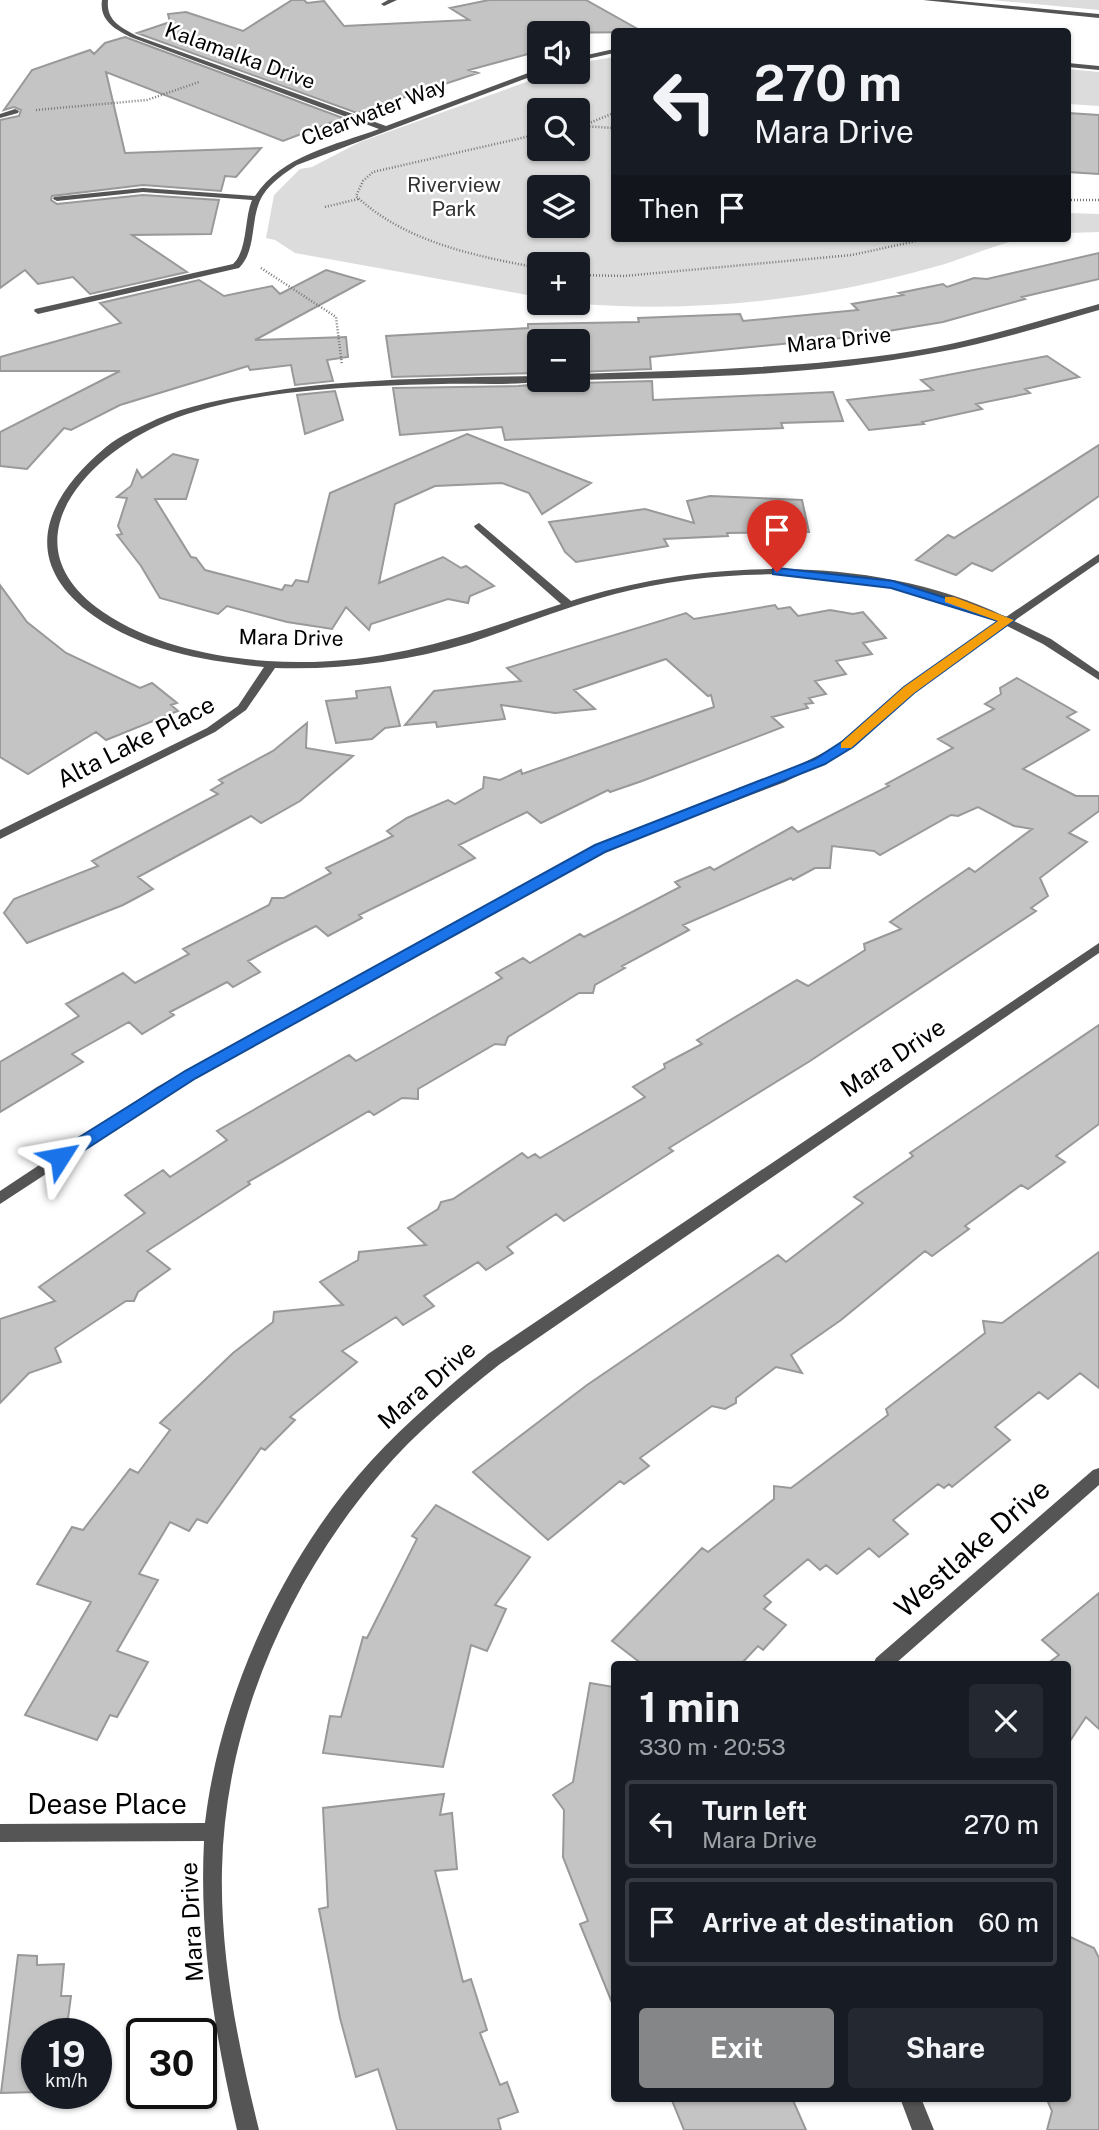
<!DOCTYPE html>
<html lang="en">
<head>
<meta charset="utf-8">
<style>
	:root { --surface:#171b24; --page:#242831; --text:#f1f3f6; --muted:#9ea1a6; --line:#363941; --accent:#858687 }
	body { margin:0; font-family:"Public Sans",sans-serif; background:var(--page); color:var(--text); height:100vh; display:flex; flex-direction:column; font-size:26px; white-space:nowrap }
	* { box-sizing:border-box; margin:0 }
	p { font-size:23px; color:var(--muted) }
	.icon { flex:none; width:38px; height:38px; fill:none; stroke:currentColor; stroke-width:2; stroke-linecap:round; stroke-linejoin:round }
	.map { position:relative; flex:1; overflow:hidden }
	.details { position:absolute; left:611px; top:1661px; width:460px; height:441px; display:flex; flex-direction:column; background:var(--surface); border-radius:7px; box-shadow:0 2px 5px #0004 }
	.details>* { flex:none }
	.hud { position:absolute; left:611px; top:28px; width:460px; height:214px; border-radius:7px; box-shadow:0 2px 5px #0004; background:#171b24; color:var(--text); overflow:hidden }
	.tools { position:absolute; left:527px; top:21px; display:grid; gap:14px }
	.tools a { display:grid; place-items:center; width:63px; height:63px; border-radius:7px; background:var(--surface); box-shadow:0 2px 5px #0004; font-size:35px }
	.speed { position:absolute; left:21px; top:2018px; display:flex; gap:14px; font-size:35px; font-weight:700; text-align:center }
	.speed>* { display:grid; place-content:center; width:91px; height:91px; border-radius:50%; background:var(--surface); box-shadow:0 2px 5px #0004; line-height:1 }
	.speed small { font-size:18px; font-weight:400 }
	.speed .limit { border:4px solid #111; border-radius:10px; background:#fff; color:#111 }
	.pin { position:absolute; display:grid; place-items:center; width:60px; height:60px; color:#fff; margin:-72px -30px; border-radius:50% 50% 50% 0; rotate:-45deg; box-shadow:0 0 7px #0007 }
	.pin .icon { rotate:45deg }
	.me { position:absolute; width:77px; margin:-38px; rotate:56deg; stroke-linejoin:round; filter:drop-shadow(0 0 5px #0008) }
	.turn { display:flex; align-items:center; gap:24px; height:147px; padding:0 28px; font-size:32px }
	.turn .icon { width:91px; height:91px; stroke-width:2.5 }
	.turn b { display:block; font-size:49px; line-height:60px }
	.then { display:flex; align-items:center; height:66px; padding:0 28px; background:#0003; gap:14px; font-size:26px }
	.round { display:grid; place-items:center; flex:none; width:74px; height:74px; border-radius:7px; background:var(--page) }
	.overview { display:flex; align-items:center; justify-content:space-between; height:119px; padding:0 28px }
	h1 { font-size:42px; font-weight:700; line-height:52px }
	.button { display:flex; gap:14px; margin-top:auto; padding:14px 28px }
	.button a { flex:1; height:80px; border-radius:7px; background:var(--accent); color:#fff; font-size:28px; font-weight:700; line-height:80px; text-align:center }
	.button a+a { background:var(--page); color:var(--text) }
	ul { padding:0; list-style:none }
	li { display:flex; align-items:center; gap:21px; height:88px; margin:0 14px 10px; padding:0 14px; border:4px solid var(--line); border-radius:7px }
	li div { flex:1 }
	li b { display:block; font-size:26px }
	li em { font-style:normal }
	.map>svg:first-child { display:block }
	.green { fill:#dcdcdc; fill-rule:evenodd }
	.building { fill:#c4c4c4; stroke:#999; stroke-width:2 }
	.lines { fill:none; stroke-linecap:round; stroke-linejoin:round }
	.path { stroke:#777; stroke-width:2.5; stroke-dasharray:1 2; stroke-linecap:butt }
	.minor { fill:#555; fill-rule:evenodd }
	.tertiary { fill:#555; fill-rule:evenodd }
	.route { fill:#1a73e8; stroke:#114b97; stroke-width:2 }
	.slow { fill:#f59e0b }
	.labels { text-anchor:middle; stroke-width:5; stroke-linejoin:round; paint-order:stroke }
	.far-street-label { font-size:21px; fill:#000; stroke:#fff }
	.far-park-label { font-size:21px; fill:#333; stroke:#fff }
	.street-label { font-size:24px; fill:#000; stroke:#fff }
	.near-street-label { font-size:28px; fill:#000; stroke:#fff }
</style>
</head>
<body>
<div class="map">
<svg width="1099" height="2130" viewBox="0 0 1099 2130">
	<rect width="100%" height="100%" fill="#fff"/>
	<path class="green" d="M 991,0 L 1099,0 L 1099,10 Z
		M 614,57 L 614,238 L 1026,238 C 994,244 965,259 934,267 C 818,300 693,314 573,303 L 578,303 L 578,264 L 539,264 L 539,297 L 295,253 L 275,240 L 266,238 L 274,195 L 300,169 L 312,167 L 360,142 L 554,72 L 578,72 L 578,63 ZM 539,110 L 578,110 L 578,149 L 539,149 ZM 539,187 L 578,187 L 578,226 L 539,226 Z
		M 1068,69 L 1099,72 L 1099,106 L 1068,104 Z
		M 1068,213 L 1099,214 L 1099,232 L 1068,233 Z"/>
	<path class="building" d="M 292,0 L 304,0 L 307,3 L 324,1 L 344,26 L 469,20 L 450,8 L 489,0 L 586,0 L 643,32 L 539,33 L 539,51 L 469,70 L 478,73 L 357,113 L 137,33 L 170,22 L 168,14 L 186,12 L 243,31 Z
		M 125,37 L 343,118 L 283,141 L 106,72 L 125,153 L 261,148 L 236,177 L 225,176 L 221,191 L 143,185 L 52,196 L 51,200 L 57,204 L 143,195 L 219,200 L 211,234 L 132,235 L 187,272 L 90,294 L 73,277 L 38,284 L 25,270 L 0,288 L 0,120 L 19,116 L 21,110 L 14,107 L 4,110 L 32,70 L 90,50 L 94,54 L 105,43 Z
		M 1068,113 L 1099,115 L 1099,174 L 1068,172 Z
		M 1099,253 L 1099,279 L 1022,297 L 1025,299 L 943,322 L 852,337 L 650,357 L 651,369 L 578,372 L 578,341 L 539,341 L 539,373 L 392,377 L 386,336 L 528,328 L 528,324 L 639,322 L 638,318 L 740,314 L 743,321 L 858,310 L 852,304 L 903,295 L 899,293 L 943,284 L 947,287 L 974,278 L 987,279 Z
		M 326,270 L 364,281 L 255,340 L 346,337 L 348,357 L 327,360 L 333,381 L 295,385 L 291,365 L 250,370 L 248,366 L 120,405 L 71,430 L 64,428 L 27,469 L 0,466 L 0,432 L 120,371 L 0,371 L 0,357 L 121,323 L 100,303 L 199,280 L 224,296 L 272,286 L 280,294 Z
		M 1047,356 L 1079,377 L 1025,389 L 1030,393 L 976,404 L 982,409 L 922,422 L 924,424 L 869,430 L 847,400 L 933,390 L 921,380 Z
		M 544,380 L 575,380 L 578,383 L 652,381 L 653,400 L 833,392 L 843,421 L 781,423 L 783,428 L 505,440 L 502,427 L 400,435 L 393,388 L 518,386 L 542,384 Z
		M 335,391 L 343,420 L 305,434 L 297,395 Z
		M 467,434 L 591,483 L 542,514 L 529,493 L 502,483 L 435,486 L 395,504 L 379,583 L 443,557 L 461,568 L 466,566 L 494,586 L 470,596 L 468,603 L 448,599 L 371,624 L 369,630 L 346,607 L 332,629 L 287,622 L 227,606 L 218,614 L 160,598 L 141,566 L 117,535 L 122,534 L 118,526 L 127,498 L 117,497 L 131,486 L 137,470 L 142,478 L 173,454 L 198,460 L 186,499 L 155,499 L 191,557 L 196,558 L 205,570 L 282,590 L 285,585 L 292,586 L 296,580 L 308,582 L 330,493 Z
		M 1099,445 L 1099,496 L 992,571 L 972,563 L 956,575 L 916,560 L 948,535 L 954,538 Z
		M 710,496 L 802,500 L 809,532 L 727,533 L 728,536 L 664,539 L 668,546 L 576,562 L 565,552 L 549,522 L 645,509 L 694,523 L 687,501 Z
		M 0,585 L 27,622 L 66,653 L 140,688 L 152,683 L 177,703 L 171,705 L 178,711 L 106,740 L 96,732 L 28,774 L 0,757 Z
		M 775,605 L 778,609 L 790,607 L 798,616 L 830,610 L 853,614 L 863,612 L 886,638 L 863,643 L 872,654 L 836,661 L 846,674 L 815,681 L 826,694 L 809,698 L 813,703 L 805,704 L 808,708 L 772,717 L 783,727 L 642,781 L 610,792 L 608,790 L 541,823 L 527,812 L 459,845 L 475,858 L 359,915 L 362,918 L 328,936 L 316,926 L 284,942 L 248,961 L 260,972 L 233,987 L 227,982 L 170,1012 L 174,1015 L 142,1034 L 129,1022 L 72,1054 L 83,1062 L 0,1112 L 0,1062 L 79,1016 L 66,1004 L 123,973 L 135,983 L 189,954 L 183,949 L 269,905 L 272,898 L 284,898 L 331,873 L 326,868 L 393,836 L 387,831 L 407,818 L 448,800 L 455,804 L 483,788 L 484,777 L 500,780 L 521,770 L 522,774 L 714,707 L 711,695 L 708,696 L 666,659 L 574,690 L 595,709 L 555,713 L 501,705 L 505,719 L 437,727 L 436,722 L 405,725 L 434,691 L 521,681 L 507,668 L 686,613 L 694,619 Z
		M 1017,678 L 1076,712 L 1067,717 L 1089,730 L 1023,769 L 1076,796 L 1099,796 L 1099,811 L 1069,833 L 1087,842 L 1040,878 L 1048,896 L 1031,908 L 1036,911 L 810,1061 L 669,1148 L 673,1151 L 564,1221 L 556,1214 L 507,1247 L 513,1253 L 486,1270 L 478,1262 L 424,1296 L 434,1306 L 403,1325 L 396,1317 L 342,1351 L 357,1362 L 290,1417 L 295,1420 L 265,1450 L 261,1448 L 207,1523 L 197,1519 L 189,1531 L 170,1522 L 139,1574 L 158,1580 L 117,1651 L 148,1662 L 117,1717 L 110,1715 L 97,1740 L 25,1715 L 91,1602 L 37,1584 L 72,1527 L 83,1530 L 130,1469 L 138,1473 L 170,1430 L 160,1423 L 233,1353 L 273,1322 L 274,1312 L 343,1305 L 320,1282 L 358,1260 L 359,1252 L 426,1245 L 408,1228 L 438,1209 L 441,1202 L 453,1199 L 522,1153 L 528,1158 L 535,1154 L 540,1158 L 645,1097 L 633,1087 L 665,1068 L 664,1064 L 702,1044 L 697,1040 L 797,980 L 808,986 L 865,950 L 864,944 L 901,929 L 890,922 L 969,868 L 975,872 L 1032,829 L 1014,826 L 978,807 L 958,816 L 951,815 L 880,855 L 874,851 L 832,846 L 830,868 L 815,868 L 793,880 L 791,878 L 683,925 L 689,930 L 622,966 L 625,968 L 595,985 L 593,993 L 579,993 L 508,1037 L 505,1045 L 495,1044 L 418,1089 L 418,1099 L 402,1098 L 374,1115 L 369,1111 L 248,1182 L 250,1184 L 147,1251 L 170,1269 L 138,1292 L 134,1301 L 126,1301 L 55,1348 L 61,1362 L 29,1373 L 0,1403 L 0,1319 L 55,1301 L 39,1287 L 145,1213 L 125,1195 L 163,1170 L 170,1177 L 227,1140 L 217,1131 L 349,1055 L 356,1061 L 423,1023 L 502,978 L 496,973 L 523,958 L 530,963 L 580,934 L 584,937 L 680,887 L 675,882 L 710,867 L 714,870 L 792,827 L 798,832 L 889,786 L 886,784 L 953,748 L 938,739 L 994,709 L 985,704 L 1001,694 L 1000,688 Z
		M 390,687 L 400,726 L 385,728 L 372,739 L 336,743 L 326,701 L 357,698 L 356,691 Z
		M 307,723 L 306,748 L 353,756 L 300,801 L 261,823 L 251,816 L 138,877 L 153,889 L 123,905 L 27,943 L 4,913 L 14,899 L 98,866 L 92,861 L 218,794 L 211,790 L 223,783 L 219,780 L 273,751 Z
		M 1099,1025 L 1099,1124 L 1056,1156 L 1065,1162 L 1028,1189 L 1021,1185 L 965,1226 L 969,1229 L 932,1256 L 925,1251 L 841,1320 L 791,1355 L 802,1373 L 776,1367 L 736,1398 L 736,1403 L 725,1409 L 712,1406 L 640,1458 L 649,1466 L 624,1484 L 620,1481 L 548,1540 L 473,1472 L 587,1385 L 778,1255 L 786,1262 L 863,1203 L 854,1197 L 913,1156 L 910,1153 Z
		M 1099,1252 L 1099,1388 L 1080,1373 L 1048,1399 L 1039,1392 L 995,1427 L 1010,1440 L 952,1487 L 949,1484 L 944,1488 L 938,1484 L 893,1520 L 908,1534 L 879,1557 L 869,1548 L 837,1574 L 826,1565 L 820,1570 L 808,1559 L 764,1596 L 771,1602 L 764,1609 L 786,1625 L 763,1650 L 758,1646 L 741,1664 L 642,1664 L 612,1641 L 702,1548 L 708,1552 L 774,1499 L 774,1486 L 791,1488 L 888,1415 L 886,1409 L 985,1333 L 983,1321 L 1002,1323 Z
		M 436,1505 L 530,1557 L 495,1605 L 506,1609 L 487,1651 L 471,1645 L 443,1767 L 323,1753 L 330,1716 L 341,1717 L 363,1637 L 367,1638 L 417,1539 L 412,1536 Z
		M 1099,1593 L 1099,1729 L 1086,1717 L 1068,1744 L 1068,1664 L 1055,1664 L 1051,1661 L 1059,1655 L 1042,1640 Z
		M 590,1683 L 614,1687 L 613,2005 L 580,1924 L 588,1921 L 563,1857 L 564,1810 L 553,1795 L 573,1782 Z
		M 444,1794 L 440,1815 L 452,1813 L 457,1869 L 435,1871 L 463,1982 L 471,1979 L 487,2030 L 480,2033 L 500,2085 L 507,2082 L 518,2112 L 498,2119 L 501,2130 L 397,2130 L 378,2069 L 356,2077 L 340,2018 L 319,1909 L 328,1907 L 323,1808 Z
		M 1068,1936 L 1094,1948 L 1099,1958 L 1099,2130 L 1047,2130 L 1052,2111 L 1048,2102 L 1068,2098 Z
		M 18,1955 L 37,1956 L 37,1965 L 64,1964 L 61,1996 L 71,1996 L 66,2034 L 37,2034 L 37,2092 L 1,2093 Z
		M 671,2098 L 792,2098 L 806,2130 L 684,2130 Z"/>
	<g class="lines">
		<path class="path" d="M 36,110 L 147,100 L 199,82
			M 614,113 L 582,126 L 614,128
			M 539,134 L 373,172 L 363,181 L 356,196 C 405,242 475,256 539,268
			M 1068,200 L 1099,200
			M 325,207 L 358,199
			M 261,268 L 336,317 L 342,365
			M 578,275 L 624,276 L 852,255 L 930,238"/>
		<path class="minor" d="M 102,0 L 108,0 C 106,21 121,27 137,36 L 386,126 L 536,70 L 543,72 L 297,165 C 285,173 271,182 263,195 C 249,217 258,249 239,268 L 38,314 L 34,311 L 35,309 L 233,264 C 248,250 244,219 252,200 L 143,192 L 57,201 L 53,199 L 54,197 L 143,188 L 255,196 C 282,155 336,145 379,129 L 133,38 C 116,30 99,21 102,0 Z
			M 388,0 L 397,0 L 384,6 L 381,4 Z
			M 614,49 L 614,53 L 578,61 L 578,57 Z
			M 1068,63 L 1099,66 L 1099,70 L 1068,67 Z
			M 15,109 L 19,111 L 18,113 L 0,118 L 0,114 Z
			M 1099,304 L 1099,310 C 1044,326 990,343 934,353 C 817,375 696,378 578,380 L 578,374 C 690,370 802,369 913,351 C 976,341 1037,321 1099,304 Z
			M 539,376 L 539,380 L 542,381 C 510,386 475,383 442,384 C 355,386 247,389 166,422 C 87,455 3,543 103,612 C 150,644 211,657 267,661 C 379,668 458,638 561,604 L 475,528 L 474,526 L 479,523 L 571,601 C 705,558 876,554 1006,617 L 1099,554 L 1099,562 L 1014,621 L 1051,639 L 1099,672 L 1099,680 L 1043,644 L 1007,626 L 913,692 L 841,754 L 785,782 L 604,851 L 167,1095 L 0,1204 L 0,1191 L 157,1087 L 596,845 L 777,776 L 833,748 L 905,688 L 999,622 C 886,566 735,563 615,594 C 565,607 517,627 469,643 C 405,662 341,670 275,668 L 246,710 L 215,732 L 0,839 L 0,830 L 207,728 L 238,706 L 264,667 C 206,661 143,651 94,616 C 17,561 45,498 106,447 C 120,435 141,427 157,419 C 187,406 222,399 254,394 C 348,378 444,378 539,376 Z
			M 1099,943 L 1099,953 L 500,1364 C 457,1398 415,1433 380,1474 C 287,1583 225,1725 222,1869 C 220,1957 238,2045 259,2130 L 237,2130 C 215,2035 199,1940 204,1841 L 0,1842 L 0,1824 L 205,1823 C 220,1695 284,1556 371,1461 C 407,1422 447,1388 488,1354 Z
			M 1099,1468 L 1099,1485 L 895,1664 L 873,1664 L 876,1658 L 1093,1470 Z
			M 900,2098 L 921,2098 L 934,2130 L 912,2130 Z"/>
		<path class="tertiary" d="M 923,0 L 948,0 L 1099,14 L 1099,18 Z"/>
	</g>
	<path class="route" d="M 777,568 L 893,581 L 1014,620 L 914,693 L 853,747 L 825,764 L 605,852 L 196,1078 L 66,1162 L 54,1162 L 54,1153 L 185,1071 L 595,845 L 815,759 L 843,741 L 904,687 L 998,621 L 891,588 L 773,574 L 773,569 Z"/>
	<path class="slow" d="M 945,597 L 954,597 L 1014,620 L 914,693 L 851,748 L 841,748 L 841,743 L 904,687 L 998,621 L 945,602 Z"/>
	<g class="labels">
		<g class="far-street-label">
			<text transform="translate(240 56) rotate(20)" y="7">Kalamalka Drive</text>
			<text transform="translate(374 112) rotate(-21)" y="7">Clearwater Way</text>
			<text transform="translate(839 340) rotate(-6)" y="7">Mara Drive</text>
			<text transform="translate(291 638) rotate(1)" y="7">Mara Drive</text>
		</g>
		<g class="far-park-label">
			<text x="454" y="192">Riverview<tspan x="454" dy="24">Park</tspan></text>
		</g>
		<g class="street-label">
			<text transform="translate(136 742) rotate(-27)" y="8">Alta Lake Place</text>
			<text transform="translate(893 1058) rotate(-34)" y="8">Mara Drive</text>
			<text transform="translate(427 1385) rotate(-41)" y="8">Mara Drive</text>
			<text transform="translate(192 1922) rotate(-93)" y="8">Mara Drive</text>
		</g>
		<g class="near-street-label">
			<text transform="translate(972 1548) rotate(-41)" y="10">Westlake Drive</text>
			<text x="107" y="1814">Dease Place</text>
		</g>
	</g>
</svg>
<div class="tools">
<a><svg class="icon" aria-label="sound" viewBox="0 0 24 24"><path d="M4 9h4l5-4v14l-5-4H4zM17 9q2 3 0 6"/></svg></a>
<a><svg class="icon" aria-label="search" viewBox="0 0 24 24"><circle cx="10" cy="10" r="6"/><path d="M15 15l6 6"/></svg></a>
<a><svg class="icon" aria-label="layers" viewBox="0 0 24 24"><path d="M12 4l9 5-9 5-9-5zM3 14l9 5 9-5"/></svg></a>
<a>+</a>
<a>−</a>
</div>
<div class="speed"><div>19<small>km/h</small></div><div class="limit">30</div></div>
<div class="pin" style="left:777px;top:572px;background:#d93025"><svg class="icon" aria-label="arrive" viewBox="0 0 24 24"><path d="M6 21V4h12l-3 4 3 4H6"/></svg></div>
<svg class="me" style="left:60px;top:1157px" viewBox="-20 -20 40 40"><path d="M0-17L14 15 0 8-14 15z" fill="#1a73e8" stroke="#fff" stroke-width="4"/></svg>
<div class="hud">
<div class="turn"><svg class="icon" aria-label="left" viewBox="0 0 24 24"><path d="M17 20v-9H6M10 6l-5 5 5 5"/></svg><div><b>270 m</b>Mara Drive</div></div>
<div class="then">Then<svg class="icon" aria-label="arrive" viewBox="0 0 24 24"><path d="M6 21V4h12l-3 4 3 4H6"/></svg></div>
</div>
<section class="details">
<div class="overview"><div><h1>1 min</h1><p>330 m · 20:53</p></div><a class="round"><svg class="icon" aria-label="close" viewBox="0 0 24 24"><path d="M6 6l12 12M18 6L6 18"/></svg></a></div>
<ul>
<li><svg class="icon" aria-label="left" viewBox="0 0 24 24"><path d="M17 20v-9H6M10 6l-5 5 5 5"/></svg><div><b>Turn left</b><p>Mara Drive</p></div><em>270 m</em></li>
<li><svg class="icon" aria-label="arrive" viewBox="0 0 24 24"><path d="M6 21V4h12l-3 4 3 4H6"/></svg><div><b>Arrive at destination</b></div><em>60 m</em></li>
</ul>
<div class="button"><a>Exit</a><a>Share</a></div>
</section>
</div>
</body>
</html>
